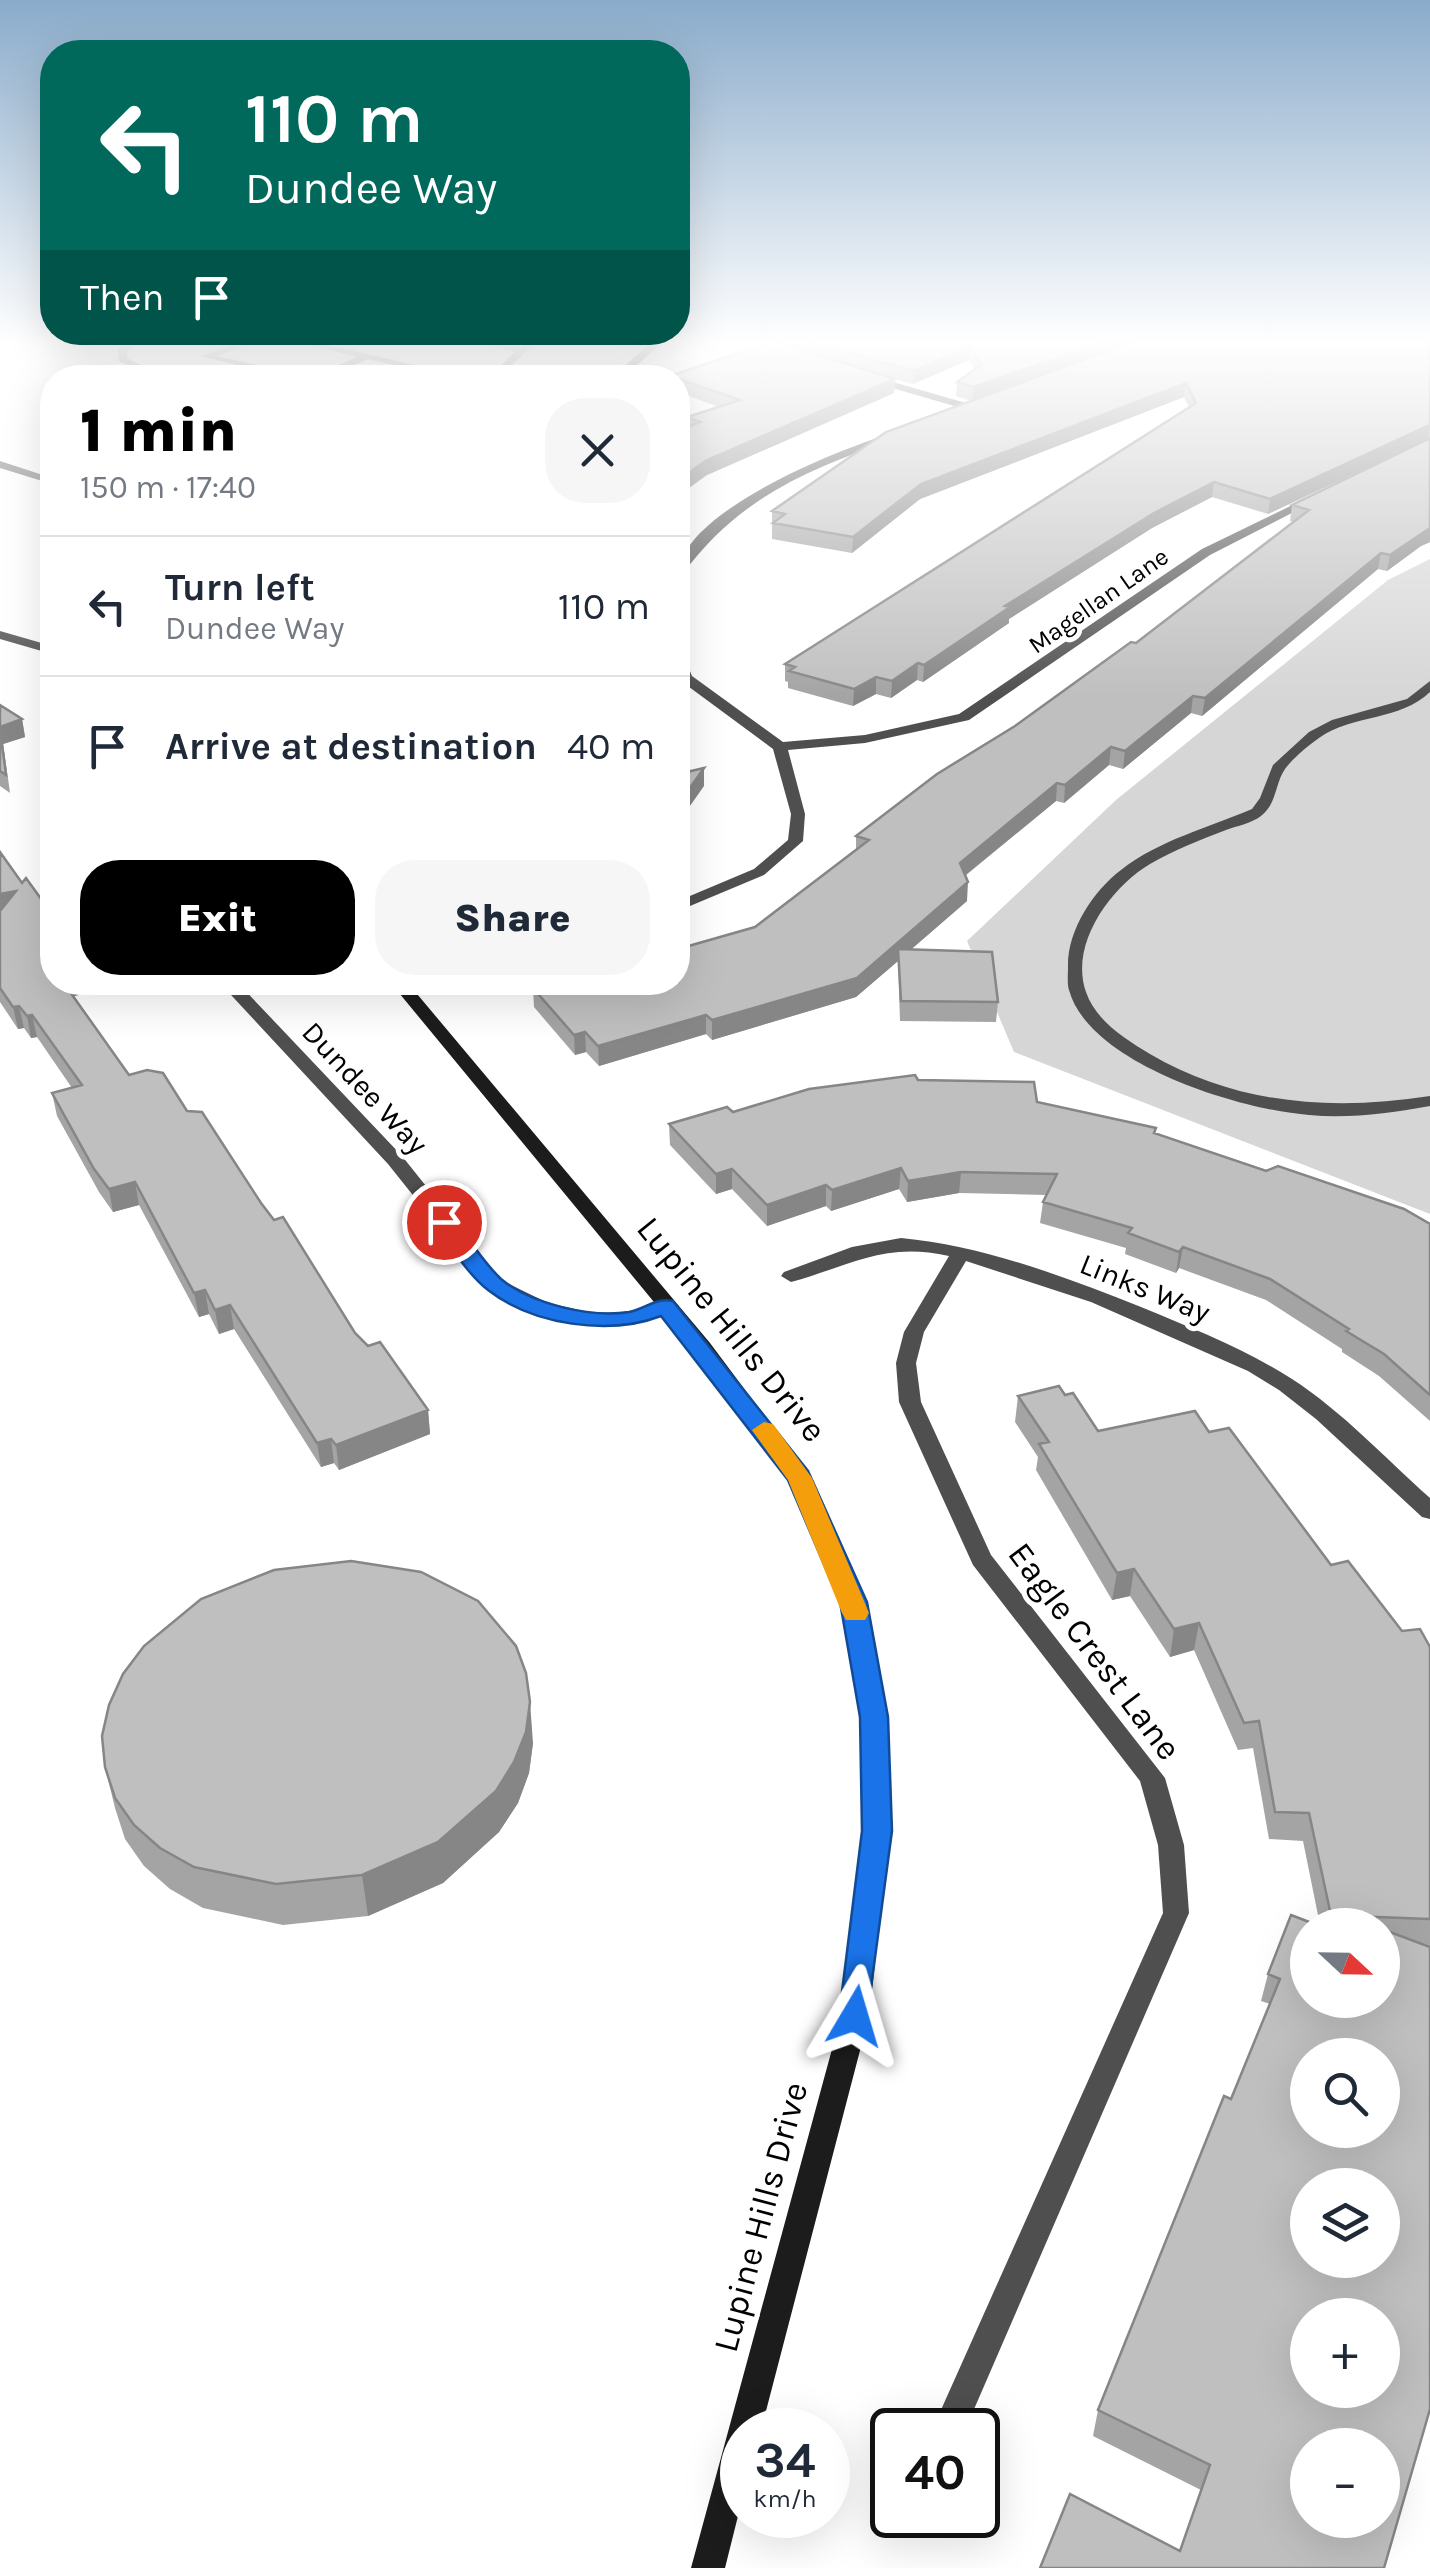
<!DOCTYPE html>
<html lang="en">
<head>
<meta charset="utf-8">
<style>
	:root { --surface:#fff; --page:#f6f6f7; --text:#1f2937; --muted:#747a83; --line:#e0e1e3; --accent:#000 }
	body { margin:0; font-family:Karla,sans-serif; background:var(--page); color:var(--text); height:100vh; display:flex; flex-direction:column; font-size:38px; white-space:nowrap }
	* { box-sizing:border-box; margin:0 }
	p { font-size:32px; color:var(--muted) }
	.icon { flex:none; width:55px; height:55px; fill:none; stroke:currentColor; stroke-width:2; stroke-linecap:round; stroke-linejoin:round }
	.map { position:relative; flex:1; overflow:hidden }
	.details { position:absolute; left:40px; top:365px; width:650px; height:630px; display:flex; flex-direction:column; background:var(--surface); border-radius:40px; box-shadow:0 10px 40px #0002 }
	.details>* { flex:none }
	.top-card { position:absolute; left:40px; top:40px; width:650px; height:305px; border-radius:40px; box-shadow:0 10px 40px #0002; background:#00695c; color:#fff; overflow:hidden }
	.needle { width:65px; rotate:112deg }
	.buttons { position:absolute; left:1290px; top:1908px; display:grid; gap:20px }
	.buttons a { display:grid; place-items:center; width:110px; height:110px; border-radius:50%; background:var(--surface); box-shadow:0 10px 40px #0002; font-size:50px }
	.speed { position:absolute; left:720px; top:2408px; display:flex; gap:20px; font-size:50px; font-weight:700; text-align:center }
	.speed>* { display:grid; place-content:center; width:130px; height:130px; border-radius:50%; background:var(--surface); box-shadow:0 10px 40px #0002; line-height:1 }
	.speed small { font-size:25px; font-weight:400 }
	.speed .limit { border:5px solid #111; border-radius:15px; background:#fff; color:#111 }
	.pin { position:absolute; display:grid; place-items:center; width:85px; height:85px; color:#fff; margin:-42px; border:5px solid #fff; border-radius:50%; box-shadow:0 2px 10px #0007 }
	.me { position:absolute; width:110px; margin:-55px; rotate:7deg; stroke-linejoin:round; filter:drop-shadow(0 0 8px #0008) }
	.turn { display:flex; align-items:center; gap:35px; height:210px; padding:0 40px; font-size:45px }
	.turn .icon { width:130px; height:130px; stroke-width:2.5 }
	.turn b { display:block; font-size:70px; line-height:85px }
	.then { display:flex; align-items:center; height:95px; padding:0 40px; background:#0003; gap:20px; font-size:38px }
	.round { display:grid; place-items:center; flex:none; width:105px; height:105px; border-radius:40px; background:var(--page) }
	.overview { display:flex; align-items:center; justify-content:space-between; height:170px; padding:0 40px }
	h1 { font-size:60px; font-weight:800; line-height:75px; color:var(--accent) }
	.button { display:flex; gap:20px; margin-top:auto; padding:20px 40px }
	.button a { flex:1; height:115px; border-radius:40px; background:var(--accent); color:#fff; font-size:40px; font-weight:800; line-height:115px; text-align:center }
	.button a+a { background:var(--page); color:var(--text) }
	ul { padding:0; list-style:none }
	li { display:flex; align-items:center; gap:30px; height:140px; padding:0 40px; border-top:2px solid var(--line) }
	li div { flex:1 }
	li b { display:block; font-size:38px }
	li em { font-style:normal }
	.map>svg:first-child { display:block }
	.green { fill:#d6d6d6 }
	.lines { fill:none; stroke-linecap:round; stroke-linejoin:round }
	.lane { fill:#4f4f4f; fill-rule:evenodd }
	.street { fill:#4f4f4f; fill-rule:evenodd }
	.secondary { fill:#1c1c1c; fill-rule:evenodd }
	.wall { fill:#a4a4a4 }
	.shaded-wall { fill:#868686 }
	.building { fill:#bfbfbf; stroke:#868686; stroke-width:2.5; fill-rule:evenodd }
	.route { fill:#1a73e8; stroke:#114b97; stroke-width:2.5 }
	.slow { fill:#f59e0b }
	.labels { text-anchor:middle; stroke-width:10; stroke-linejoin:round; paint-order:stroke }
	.far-street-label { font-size:25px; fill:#000; stroke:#fff }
	.street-label { font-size:30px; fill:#000; stroke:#fff }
	.near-street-label { font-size:35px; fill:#000; stroke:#fff }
</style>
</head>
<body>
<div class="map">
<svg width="1430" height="2568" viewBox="0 0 1430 2568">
	<rect width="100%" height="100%" fill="#fff"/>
	<path class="green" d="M 1430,559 L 1430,1214 L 1014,1052 L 967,941 L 1116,800 L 1388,580 Z"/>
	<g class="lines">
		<path class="lane" d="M 133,339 L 145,339 L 128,350 L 127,358 L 165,378 L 151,378 L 119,361 L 118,349 Z
			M 248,339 L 263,339 L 217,356 L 310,377 L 357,357 L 286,339 L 304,339 L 469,378 L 448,378 L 368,359 L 324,378 L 289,378 L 201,356 Z
			M 460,339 L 480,339 L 520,347 L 528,339 L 539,339 L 498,378 L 487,378 L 515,352 Z
			M 0,461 L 52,478 L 52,484 L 0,468 Z
			M 1430,681 L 1430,692 C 1400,721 1353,714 1319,738 C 1309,745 1293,758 1285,769 C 1275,783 1277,804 1261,816 C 1252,823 1237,826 1226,830 C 1200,840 1174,850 1150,864 C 1111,887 1069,944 1086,992 C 1096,1021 1125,1039 1150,1054 C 1237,1105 1333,1111 1430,1096 L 1430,1106 C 1390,1113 1349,1119 1309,1115 C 1241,1110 1089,1064 1069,990 C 1067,984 1068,974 1068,967 C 1067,931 1093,891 1121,870 C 1159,840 1208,828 1252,809 L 1260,798 L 1273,765 L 1309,732 L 1332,720 L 1407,699 Z"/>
		<path class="street" d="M 869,375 L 976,406 L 977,408 L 968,410 L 865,380 Z
			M 890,434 L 895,437 L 894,439 C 807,470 738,498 682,575 L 678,576 C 678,513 839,449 890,434 Z
			M 1311,496 L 1321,498 L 1210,555 L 969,720 L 865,743 L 788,750 L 805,814 L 803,841 L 764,875 L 678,911 L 678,901 L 754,869 L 788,840 L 791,814 L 773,749 L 681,681 L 678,674 L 678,655 L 685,659 L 692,676 L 783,742 L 865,735 L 959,714 L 1202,549 Z
			M 0,631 L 52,646 L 52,654 L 0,639 Z
			M 219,982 L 237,982 L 402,1156 L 501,1280 L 548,1303 L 593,1313 L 632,1312 L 665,1300 L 675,1306 L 672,1310 L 633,1325 L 593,1326 L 533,1312 L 487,1288 L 388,1164 Z
			M 901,1238 C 984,1246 1063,1276 1141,1307 C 1192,1328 1245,1349 1292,1379 C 1343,1412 1385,1458 1430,1498 L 1430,1519 L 1422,1517 L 1316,1419 L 1279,1390 L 1248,1371 L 1091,1302 L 966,1261 L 924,1332 L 916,1363 L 921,1402 L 991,1555 L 1165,1778 L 1184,1845 L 1189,1913 L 965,2430 L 932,2430 L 1163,1913 L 1158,1845 L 1140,1781 L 973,1565 L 899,1402 L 896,1363 L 904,1332 L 949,1256 C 884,1241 850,1266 791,1282 L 781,1276 L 784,1272 L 852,1247 Z"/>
		<path class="secondary" d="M 655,339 L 666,339 L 623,378 L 611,378 Z
			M 390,982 L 407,982 L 710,1343 L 807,1473 L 866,1602 L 886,1717 L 890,1831 L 869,2016 L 761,2430 L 742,2430 L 742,2500 L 725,2568 L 691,2568 L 841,2016 L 864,1831 L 862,1717 L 842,1602 L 789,1480 L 696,1353 Z"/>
	</g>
	<path class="wall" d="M 789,339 L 1430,339 L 1430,542 L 1421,546 L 1387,571 L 1378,569 L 1202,716 L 1191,713 L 1123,769 L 1109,765 L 1064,803 L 1056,801 L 965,876 L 967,901 L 910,950 L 998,1002 L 996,1022 L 900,1021 L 898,961 L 856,997 L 712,1040 L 706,1034 L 599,1066 L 586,1052 L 575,1055 L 534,1007 L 533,988 L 678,982 L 755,927 L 856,850 L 856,836 L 1136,643 L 1294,522 L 1290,521 L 1292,505 L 1415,445 L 1268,514 L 1212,497 L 1152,528 L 1009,619 L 1009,623 L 923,682 L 917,680 L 891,698 L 876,694 L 853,706 L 788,688 L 788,682 L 785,681 L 785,664 L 1189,407 L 1184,397 L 920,499 L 852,553 L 772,539 L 772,511 L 971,401 L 956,396 L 957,382 L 975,370 L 969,360 L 913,384 L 895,379 L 894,393 L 707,475 L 687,427 L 687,417 L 719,407 L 678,392 L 678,378 L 670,378 L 670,376 L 789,346 Z
		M 0,705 L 22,719 L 25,737 L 3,744 L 10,793 L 0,786 Z
		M 0,852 L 52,982 L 95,982 L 97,990 L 73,996 L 129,1075 L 187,1111 L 261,1203 L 355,1333 L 428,1410 L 430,1434 L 339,1470 L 334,1463 L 321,1467 L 234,1329 L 219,1334 L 209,1314 L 199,1317 L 139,1205 L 113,1212 L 99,1192 L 57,1116 L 52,1093 L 72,1088 L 37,1037 L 31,1038 L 24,1028 L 18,1029 L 0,1002 Z
		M 918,1080 L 1037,1102 L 1156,1128 L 1155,1133 L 1430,1224 L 1430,1421 L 1379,1376 L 1342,1352 L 1342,1349 L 1266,1300 L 1179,1268 L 1176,1273 L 1125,1254 L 1126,1248 L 1040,1223 L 1043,1202 L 1046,1195 L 959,1193 L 907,1202 L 899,1189 L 831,1211 L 826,1206 L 767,1226 L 732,1189 L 716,1194 L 670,1145 L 669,1124 Z
		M 1065,1395 L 1098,1431 L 1209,1432 L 1331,1565 L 1402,1631 L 1430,1647 L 1430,2409 L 1180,2551 L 1201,2490 L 1093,2436 L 1098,2410 L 1231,2099 L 1270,2004 L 1261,2001 L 1268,1974 L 1382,2000 L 1382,1925 L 1320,1925 L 1303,1841 L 1269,1839 L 1253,1748 L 1238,1750 L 1194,1650 L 1170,1657 L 1130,1596 L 1112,1600 L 1036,1470 L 1038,1457 L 1015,1422 L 1018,1396 Z
		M 533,1743 L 529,1773 L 518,1803 L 499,1832 L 443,1883 L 368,1916 L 283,1925 L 203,1908 L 170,1889 L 144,1866 L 125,1839 L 115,1808 L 105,1767 Z"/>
	<path class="shaded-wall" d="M 1112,339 L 1149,339 L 973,401 L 974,387 Z
		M 970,346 L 969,360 L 913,384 L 914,371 Z
		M 895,379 L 894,393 L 707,475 L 678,496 L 678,480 L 707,460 Z
		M 1186,383 L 1184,397 L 920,499 L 852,553 L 853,537 L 921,484 Z
		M 1430,425 L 1428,439 L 1268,514 L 1270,499 Z
		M 1214,482 L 1212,497 L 1152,528 L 1009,619 L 1009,623 L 923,682 L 924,665 L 1005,606 L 1154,513 Z
		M 1430,528 L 1430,542 L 1421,546 L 1387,571 L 1390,555 Z
		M 1381,553 L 1378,569 L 1202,716 L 1205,698 Z
		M 918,663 L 917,680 L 891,698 L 892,681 Z
		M 876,677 L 876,694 L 853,706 L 854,689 Z
		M 1193,696 L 1191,713 L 1123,769 L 1125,751 Z
		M 22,719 L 25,737 L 3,744 L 10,793 L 0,727 Z
		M 1111,747 L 1109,765 L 1064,803 L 1065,785 Z
		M 704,768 L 704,786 L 678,823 L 678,805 Z
		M 1057,783 L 1056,801 L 958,881 L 960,863 Z
		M 968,882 L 967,901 L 899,960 L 898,949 L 898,961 L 856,997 L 712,1040 L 712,1020 Z
		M 16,891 L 0,916 L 0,894 Z
		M 60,982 L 95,982 L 97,990 L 64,999 Z
		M 19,1006 L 24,1028 L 18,1029 L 13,1007 Z
		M 32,1015 L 37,1037 L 31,1038 L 27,1016 Z
		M 706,1015 L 706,1034 L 599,1066 L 598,1046 Z
		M 585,1032 L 586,1052 L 575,1055 L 574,1035 Z
		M 901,1168 L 899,1189 L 831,1211 L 832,1190 Z
		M 732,1169 L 732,1189 L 716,1194 L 716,1174 Z
		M 961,1172 L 959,1193 L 907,1202 L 908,1181 Z
		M 135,1182 L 139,1205 L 113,1212 L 109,1189 Z
		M 826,1185 L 826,1206 L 767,1226 L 767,1205 Z
		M 1183,1247 L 1179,1268 L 1176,1273 L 1179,1252 Z
		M 205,1290 L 209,1314 L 199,1317 L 194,1293 Z
		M 230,1305 L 234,1329 L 219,1334 L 215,1310 Z
		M 428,1410 L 430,1434 L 339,1470 L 336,1445 Z
		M 331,1439 L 334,1463 L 321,1467 L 317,1443 Z
		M 1134,1569 L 1130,1596 L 1112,1600 L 1117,1573 Z
		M 1199,1623 L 1194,1650 L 1170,1657 L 1174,1629 Z
		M 530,1702 L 533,1743 L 529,1773 L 518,1803 L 499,1832 L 443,1883 L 368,1916 L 362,1875 Z"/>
	<path class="building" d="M 798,339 L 1112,339 L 974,387 L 957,382 L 981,365 L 970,346 L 914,371 Z
		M 1141,339 L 1430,339 L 1430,425 L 1270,499 L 1214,482 L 1154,513 L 1005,606 L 1010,607 L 924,665 L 918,663 L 892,681 L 876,677 L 854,689 L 789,671 L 795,667 L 785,664 L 1196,403 L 1186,383 L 921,484 L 853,537 L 773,523 L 785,514 L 772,511 L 886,432 Z
		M 774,341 L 895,379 L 707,460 L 678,480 L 678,431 L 700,422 L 687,417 L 740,400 L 670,376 Z
		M 1430,438 L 1430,528 L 1390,555 L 1381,553 L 1205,698 L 1193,696 L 1125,751 L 1111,747 L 1065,785 L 1057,783 L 960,863 L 968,882 L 857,978 L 712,1020 L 706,1015 L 598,1046 L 585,1032 L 574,1035 L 533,988 L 552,982 L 678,982 L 678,949 L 755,927 L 869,840 L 856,836 L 937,774 L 1015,726 L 1131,642 L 1136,643 L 1309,510 L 1292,505 Z
		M 0,705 L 22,719 L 0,727 Z
		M 0,729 L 6,775 L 0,771 Z
		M 704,768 L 678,805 L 678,774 Z
		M 0,852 L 22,883 L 26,878 L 52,914 L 52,982 L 63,982 L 129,1075 L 147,1070 L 163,1073 L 187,1111 L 202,1112 L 261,1203 L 274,1220 L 283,1217 L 355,1333 L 368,1346 L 380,1342 L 428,1410 L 336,1445 L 331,1439 L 317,1443 L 230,1305 L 215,1310 L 205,1290 L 194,1293 L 135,1182 L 109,1189 L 94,1169 L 52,1093 L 82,1085 L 32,1015 L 27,1016 L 19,1006 L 13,1007 L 0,988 L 0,911 L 16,891 L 0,894 Z
		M 898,949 L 992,952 L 998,1002 L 901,1001 Z
		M 915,1075 L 918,1080 L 1034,1082 L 1037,1102 L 1156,1128 L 1154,1133 L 1266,1171 L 1278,1166 L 1404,1209 L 1430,1224 L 1430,1395 L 1384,1354 L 1346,1331 L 1349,1329 L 1270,1279 L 1183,1247 L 1179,1252 L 1128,1233 L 1132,1228 L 1043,1202 L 1057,1174 L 961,1172 L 908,1181 L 901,1168 L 832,1190 L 826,1185 L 767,1205 L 732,1169 L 716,1174 L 669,1124 L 727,1107 L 733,1112 L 809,1089 Z
		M 1059,1386 L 1065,1395 L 1073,1393 L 1098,1431 L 1195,1411 L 1209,1432 L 1229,1428 L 1331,1565 L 1348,1561 L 1402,1631 L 1420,1629 L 1430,1647 L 1430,1919 L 1350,1916 L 1373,1925 L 1333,1925 L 1309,1813 L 1275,1812 L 1259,1721 L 1244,1723 L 1199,1623 L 1174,1629 L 1134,1569 L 1117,1573 L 1039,1444 L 1049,1442 L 1018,1396 Z
		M 351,1561 L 421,1572 L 478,1601 L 516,1646 L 526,1673 L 530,1702 L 526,1732 L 514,1762 L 496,1791 L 438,1842 L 362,1875 L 276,1884 L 194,1867 L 160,1848 L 134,1825 L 115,1798 L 105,1767 L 102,1736 L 109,1705 L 123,1674 L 144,1646 L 201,1599 L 274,1570 Z
		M 1291,1915 L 1317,1925 L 1308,1925 L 1308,2000 L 1382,2000 L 1382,1929 L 1430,1947 L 1430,2409 L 1384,2568 L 1040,2568 L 1070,2494 L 1180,2551 L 1210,2465 L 1098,2410 L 1224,2096 L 1231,2099 L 1280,1979 L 1268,1974 ZM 1308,2055 L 1382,2055 L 1382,2130 L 1308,2130 ZM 1308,2185 L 1382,2185 L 1382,2260 L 1308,2260 ZM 1308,2315 L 1382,2315 L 1382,2390 L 1308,2390 ZM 1308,2445 L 1382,2445 L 1382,2520 L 1308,2520 Z"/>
	<linearGradient id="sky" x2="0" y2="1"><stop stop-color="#8aabca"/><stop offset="0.49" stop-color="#fff"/><stop offset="1" stop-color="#fff" stop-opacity="0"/></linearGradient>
	<rect width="1430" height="698" fill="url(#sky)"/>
	<path class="route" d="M 444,1215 L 452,1217 C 468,1237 483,1262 501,1279 C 531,1304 591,1318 629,1312 C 645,1309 656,1297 673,1301 L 808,1471 L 867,1602 L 888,1717 L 892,1831 L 866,2025 L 855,2030 L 844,2025 L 839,2016 L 862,1831 L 860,1717 L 840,1602 L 788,1480 L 661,1316 C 609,1336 533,1325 488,1290 C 467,1274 449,1243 433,1222 Z"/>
	<path class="slow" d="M 764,1422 L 773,1424 L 812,1478 L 869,1613 L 865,1620 L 846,1620 L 842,1613 L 788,1480 L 752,1430 Z"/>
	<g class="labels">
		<g class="far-street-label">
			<text transform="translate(1098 600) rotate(-35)" y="9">Magellan Lane</text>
		</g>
		<g class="street-label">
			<text transform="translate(365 1088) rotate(47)" y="10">Dundee Way</text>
			<text transform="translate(1145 1288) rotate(22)" y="10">Links Way</text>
		</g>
		<g class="near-street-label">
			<text transform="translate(732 1329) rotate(51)" y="12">Lupine Hills Drive</text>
			<text transform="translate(1095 1651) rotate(53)" y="12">Eagle Crest Lane</text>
			<text transform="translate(760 2217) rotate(-75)" y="12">Lupine Hills Drive</text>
		</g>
	</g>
</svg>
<div class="buttons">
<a><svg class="needle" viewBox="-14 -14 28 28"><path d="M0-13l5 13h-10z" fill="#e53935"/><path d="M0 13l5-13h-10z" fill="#747a83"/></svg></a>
<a><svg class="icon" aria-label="search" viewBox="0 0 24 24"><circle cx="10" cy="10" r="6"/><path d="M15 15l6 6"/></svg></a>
<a><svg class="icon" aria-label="layers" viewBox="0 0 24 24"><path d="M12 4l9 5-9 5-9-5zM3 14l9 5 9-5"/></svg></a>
<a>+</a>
<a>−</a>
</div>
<div class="speed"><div>34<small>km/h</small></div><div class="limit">40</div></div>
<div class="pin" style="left:444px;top:1222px;background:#d93025"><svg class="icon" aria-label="arrive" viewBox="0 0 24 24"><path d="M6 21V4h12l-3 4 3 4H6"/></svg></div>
<svg class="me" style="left:855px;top:2016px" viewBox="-20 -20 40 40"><path d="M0-17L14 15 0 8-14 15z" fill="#1a73e8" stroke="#fff" stroke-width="4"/></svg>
<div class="top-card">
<div class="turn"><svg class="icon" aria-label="left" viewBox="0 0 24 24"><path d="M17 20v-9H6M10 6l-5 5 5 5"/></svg><div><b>110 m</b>Dundee Way</div></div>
<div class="then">Then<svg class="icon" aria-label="arrive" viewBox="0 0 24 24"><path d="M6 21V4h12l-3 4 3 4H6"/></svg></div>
</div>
<section class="details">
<div class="overview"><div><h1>1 min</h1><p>150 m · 17:40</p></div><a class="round"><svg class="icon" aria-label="close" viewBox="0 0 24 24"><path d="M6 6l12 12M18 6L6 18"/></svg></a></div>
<ul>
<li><svg class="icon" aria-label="left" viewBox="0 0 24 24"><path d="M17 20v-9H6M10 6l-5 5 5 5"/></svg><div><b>Turn left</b><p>Dundee Way</p></div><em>110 m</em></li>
<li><svg class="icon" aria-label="arrive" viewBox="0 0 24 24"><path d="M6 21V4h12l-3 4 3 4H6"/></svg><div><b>Arrive at destination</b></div><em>40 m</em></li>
</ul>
<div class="button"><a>Exit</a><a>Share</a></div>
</section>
</div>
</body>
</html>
